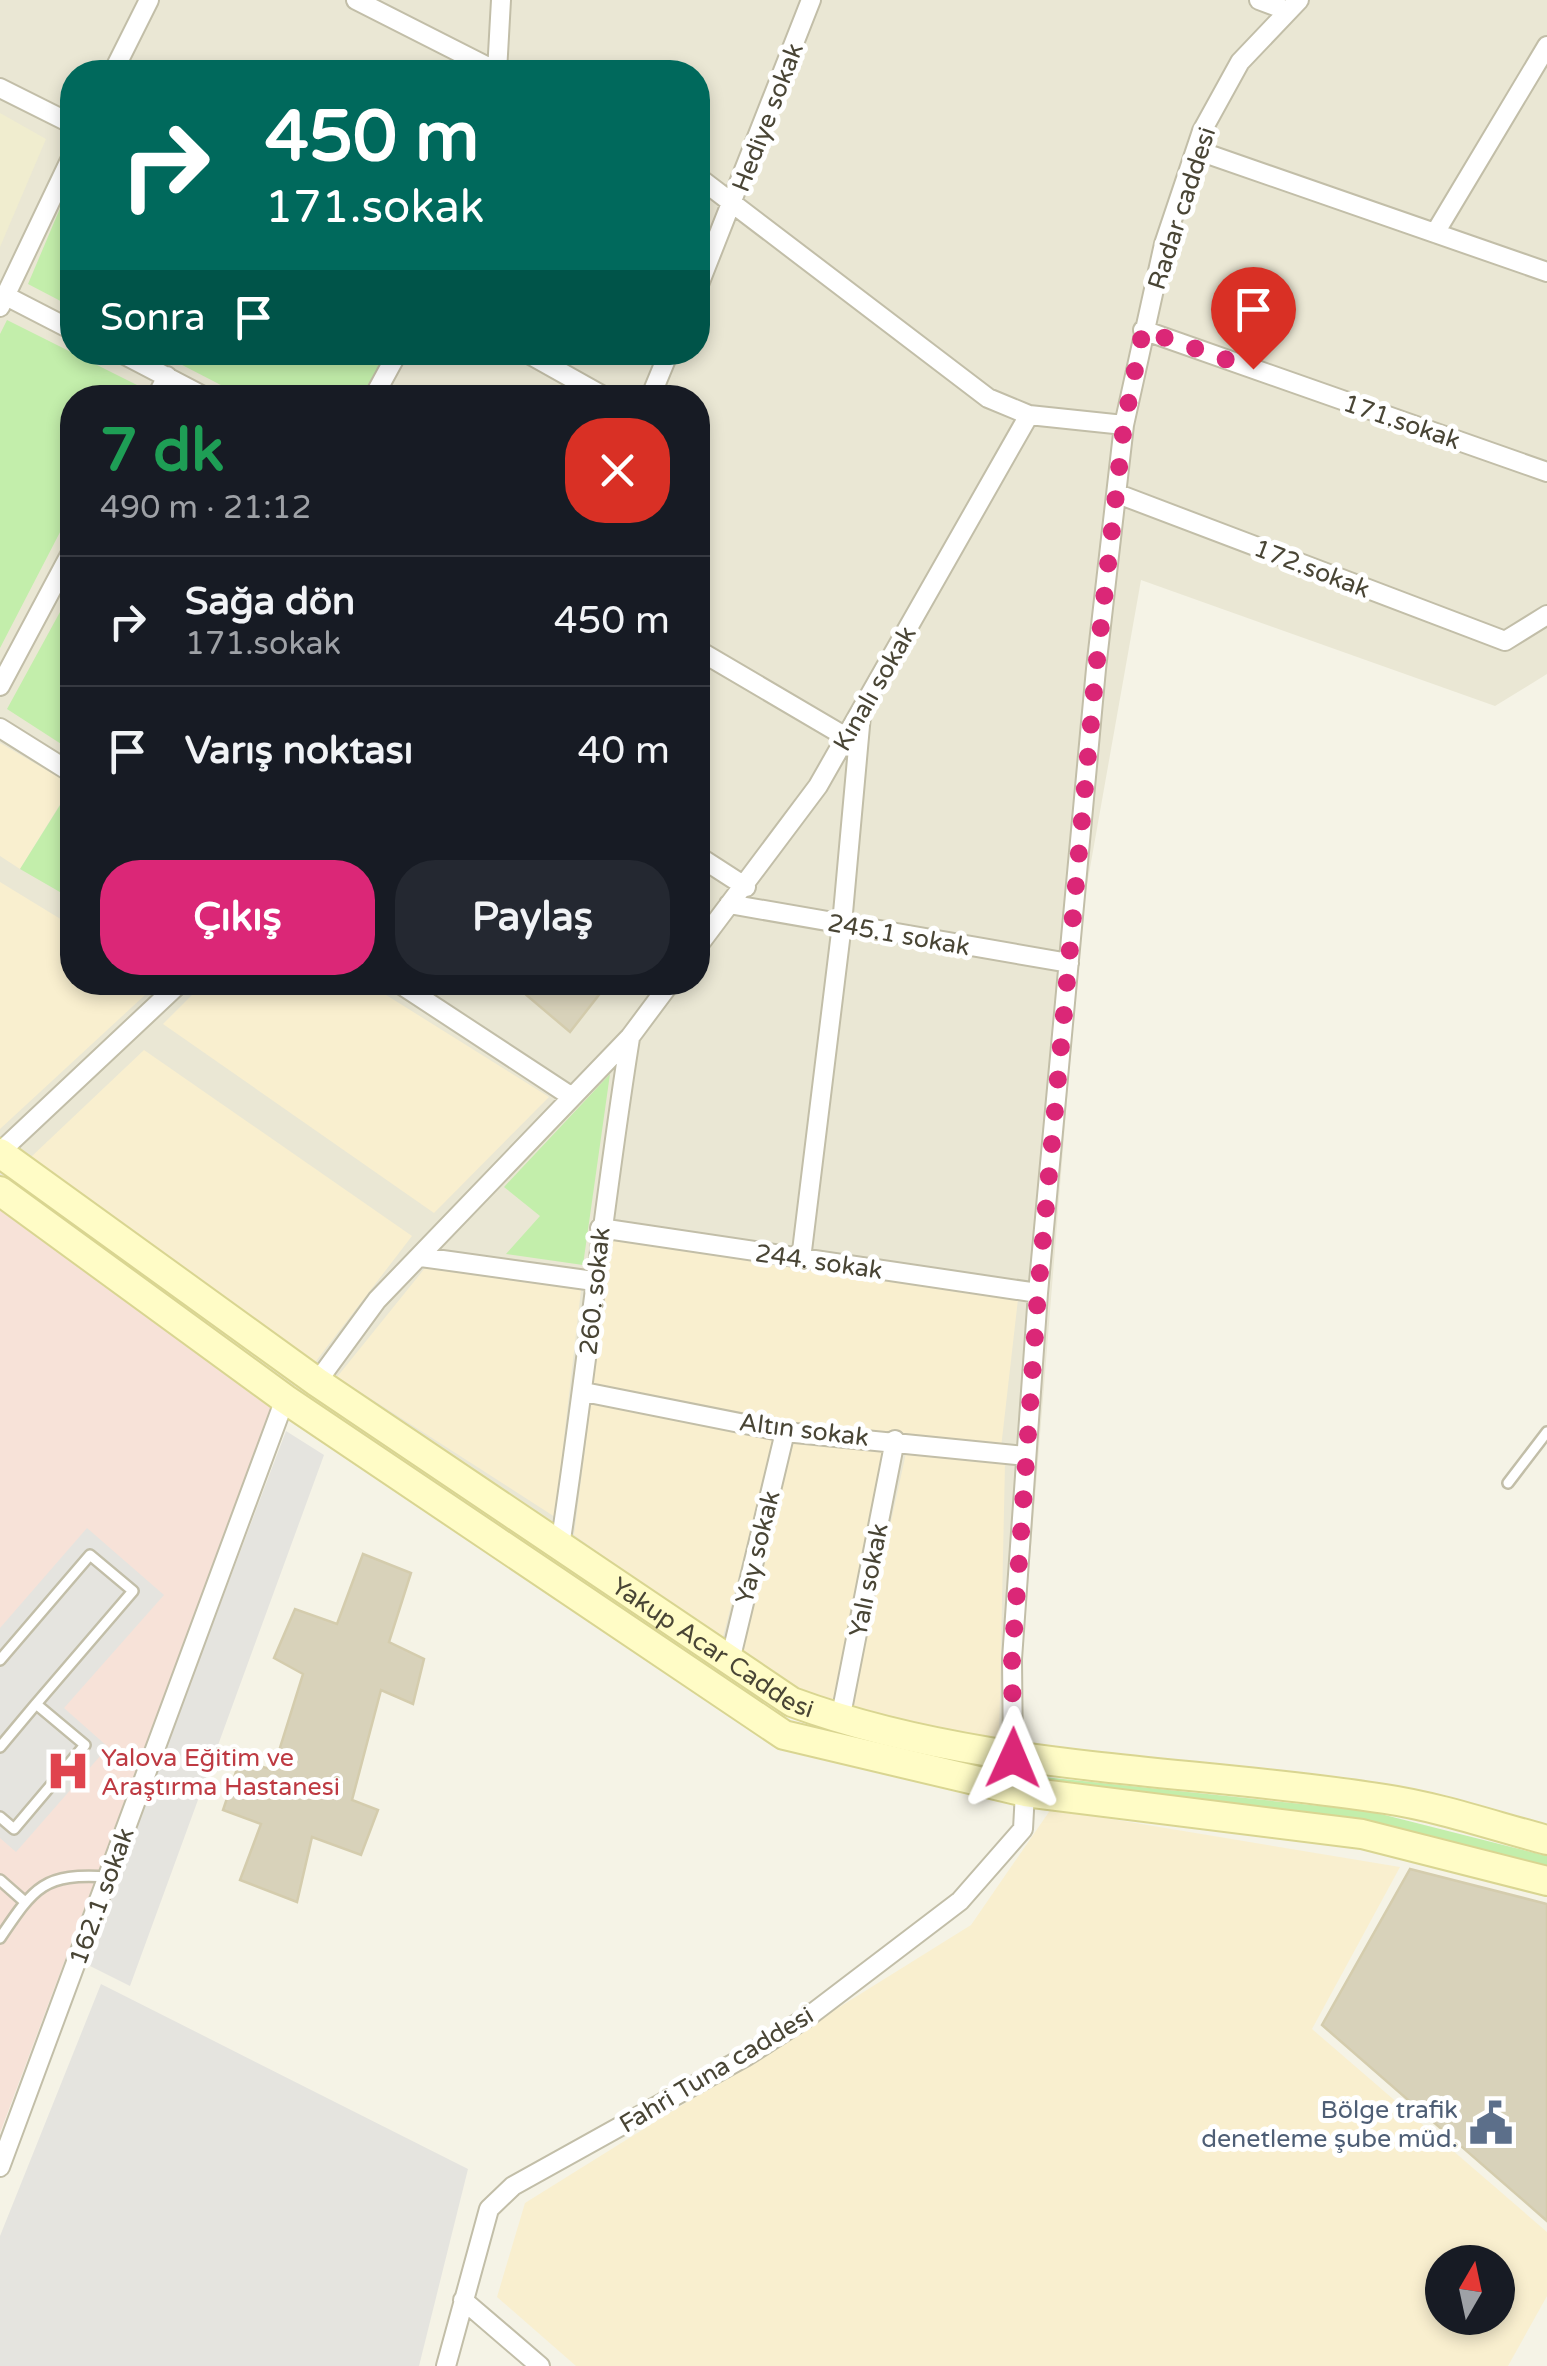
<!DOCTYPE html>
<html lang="tr">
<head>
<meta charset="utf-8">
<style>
	:root { --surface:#171b24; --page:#242831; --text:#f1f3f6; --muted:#9ea1a6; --line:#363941; --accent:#db2777 }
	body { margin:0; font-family:"Varela Round",sans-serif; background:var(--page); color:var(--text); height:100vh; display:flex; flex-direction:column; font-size:38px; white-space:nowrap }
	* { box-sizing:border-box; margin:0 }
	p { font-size:32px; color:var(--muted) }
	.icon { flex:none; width:55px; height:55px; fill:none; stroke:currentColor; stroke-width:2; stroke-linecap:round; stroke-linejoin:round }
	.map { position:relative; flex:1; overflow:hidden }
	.panel { position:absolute; left:60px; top:385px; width:650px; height:610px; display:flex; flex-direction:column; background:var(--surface); border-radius:40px; box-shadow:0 5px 15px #0003 }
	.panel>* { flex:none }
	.hud { position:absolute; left:60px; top:60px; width:650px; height:305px; border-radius:40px; box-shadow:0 5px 15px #0003; background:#00695c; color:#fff; overflow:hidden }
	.needle { width:65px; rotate:9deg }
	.controls { position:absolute; left:1425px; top:2245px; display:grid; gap:20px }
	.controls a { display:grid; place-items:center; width:90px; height:90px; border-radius:50%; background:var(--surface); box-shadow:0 5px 15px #0003; font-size:50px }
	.pin { position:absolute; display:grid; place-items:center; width:85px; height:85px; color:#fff; margin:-102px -42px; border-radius:50% 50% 50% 0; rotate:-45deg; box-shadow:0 0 10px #0007 }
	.pin .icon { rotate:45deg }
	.me { position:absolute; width:110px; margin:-55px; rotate:1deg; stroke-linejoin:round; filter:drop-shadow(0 0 8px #0008) }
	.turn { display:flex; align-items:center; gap:35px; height:210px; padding:0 40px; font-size:45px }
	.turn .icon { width:130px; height:130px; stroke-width:2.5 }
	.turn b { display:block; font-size:70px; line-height:85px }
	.then { display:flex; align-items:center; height:95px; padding:0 40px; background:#0003; gap:20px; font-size:38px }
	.round { display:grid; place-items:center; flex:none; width:105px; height:105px; border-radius:40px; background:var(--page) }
	.head { display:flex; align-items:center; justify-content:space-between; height:170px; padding:0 40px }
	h1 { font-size:60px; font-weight:800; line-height:75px; color:#1e9e55 }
	.cta { display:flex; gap:20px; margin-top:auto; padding:20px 40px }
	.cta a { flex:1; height:115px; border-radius:40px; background:var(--accent); color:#fff; font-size:40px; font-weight:800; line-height:115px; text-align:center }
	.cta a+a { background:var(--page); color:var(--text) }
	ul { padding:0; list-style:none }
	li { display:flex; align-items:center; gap:30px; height:130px; padding:0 40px; border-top:2px solid var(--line) }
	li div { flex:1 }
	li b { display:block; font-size:38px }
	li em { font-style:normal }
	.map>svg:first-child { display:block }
	.residential { fill:#eae7d4; fill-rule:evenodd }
	.commercial { fill:#f9efcf; fill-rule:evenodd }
	.education { fill:#f0edcf }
	.medical { fill:#f7e2d8 }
	.green { fill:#c3eeab }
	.parking { fill:#e5e4df }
	.building { fill:#d8d2ba; stroke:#d4ccad; stroke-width:2.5 }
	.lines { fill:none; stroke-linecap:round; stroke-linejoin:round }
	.lane-casing { stroke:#c2bea8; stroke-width:14 }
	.street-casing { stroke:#c2bea8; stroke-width:22 }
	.secondary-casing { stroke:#d9d591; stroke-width:32 }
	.lane { stroke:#fff; stroke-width:9 }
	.street { stroke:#fff; stroke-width:18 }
	.secondary { stroke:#fffcc6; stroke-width:28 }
	.route { stroke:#db2777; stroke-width:18; stroke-dasharray:0 32.4 }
	.labels { text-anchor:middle; stroke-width:10; stroke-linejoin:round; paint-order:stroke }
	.street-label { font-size:25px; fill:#494535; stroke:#fff }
	.health-label { font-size:25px; fill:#be3a42; stroke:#fff; text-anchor:start }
	.service-label { font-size:25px; fill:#4e5e75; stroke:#fff; text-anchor:end }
</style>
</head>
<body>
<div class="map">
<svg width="1547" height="2366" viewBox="0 0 1547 2366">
	<rect width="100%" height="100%" fill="#f5f3e6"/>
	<path class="residential" d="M 0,0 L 1547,0 L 1547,674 L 1495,706 L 1141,580 L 1082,913 L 1011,1796 L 416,1482 L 0,1184 ZM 72,72 L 698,72 L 698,352 L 72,352 ZM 72,398 L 698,398 L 698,982 L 72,982 Z"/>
	<path class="commercial" d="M 0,743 L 72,785 L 20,869 L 0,856 Z
		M 0,882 L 72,926 L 72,982 L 158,983 L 0,1129 Z
		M 204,983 L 367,983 L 549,1097 L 434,1213 L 163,1024 Z
		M 144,1050 L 412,1236 L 313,1365 L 31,1157 Z
		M 610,1240 L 1018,1299 L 1001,1448 L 778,1423 L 593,1385 Z
		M 425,1268 L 581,1290 L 555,1517 L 337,1377 Z
		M 591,1402 L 774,1439 L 722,1641 L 574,1535 Z
		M 790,1441 L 883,1449 L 835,1704 L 738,1660 Z
		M 906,1453 L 1005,1463 L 999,1742 L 849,1714 Z
		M 1051,1809 L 1400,1867 L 1312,2029 L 1547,2232 L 1547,2296 L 1508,2366 L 576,2366 L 497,2297 L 525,2203 L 971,1925 ZM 1442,2262 L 1498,2262 L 1498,2318 L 1442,2318 Z"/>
	<path class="education" d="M 0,113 L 46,139 L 0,247 Z"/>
	<path class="medical" d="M 0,1210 L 272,1409 L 0,2133 Z"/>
	<path class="green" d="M 72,180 L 72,307 L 28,284 Z
		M 7,320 L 137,385 L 131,397 L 72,398 L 72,509 L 0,648 L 0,334 Z
		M 159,353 L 386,353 L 363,398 L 244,397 Z
		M 72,590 L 72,751 L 7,709 Z
		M 72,786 L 72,899 L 20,869 Z
		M 610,1074 L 583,1265 L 506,1254 L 540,1216 L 504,1187 Z
		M 1044,1777 L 1369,1811 L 1547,1856 L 1547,1869 L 1043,1783 Z"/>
	<path class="parking" d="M 286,1431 L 324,1455 L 130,1986 L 84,1963 Z
		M 87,1528 L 164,1595 L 64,1708 L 108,1747 L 16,1852 L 0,1838 L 0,1628 Z
		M 101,1984 L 468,2169 L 419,2366 L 0,2366 L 0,2236 Z"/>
	<path class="building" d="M 511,982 L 609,982 L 570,1032 Z
		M 363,1554 L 411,1573 L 389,1642 L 424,1659 L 413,1704 L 381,1690 L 352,1800 L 378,1810 L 361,1855 L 312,1837 L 297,1902 L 240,1880 L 261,1824 L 223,1810 L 240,1760 L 273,1770 L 303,1674 L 274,1658 L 295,1609 L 337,1624 Z
		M 1410,1869 L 1547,1904 L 1547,2221 L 1322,2025 Z"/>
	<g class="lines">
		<g class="lane-casing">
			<path id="lane" d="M 1508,1483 L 1547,1432
				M 0,1660 L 90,1555 L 133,1591 L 36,1704 L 85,1745 L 14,1829 L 0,1817
				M 0,1747 L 36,1704
				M 0,1880 L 25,1902
				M 0,1938 C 35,1886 44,1873 108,1877"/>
		</g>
		<g class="street-casing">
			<path id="street" d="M 356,0 L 498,72
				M 1259,0 L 1288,11
				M 113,72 L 149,0
				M 497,72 L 501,0
				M 0,88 L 72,124
				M 1196,150 L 1547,272
				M 698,177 L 988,398 L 1029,415 L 1124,425
				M 1435,233 L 1547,46
				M 698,287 L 811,0
				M 6,296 L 72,330
				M 0,307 L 72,156
				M 1143,330 L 1547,472
				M 119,352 L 207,398
				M 525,352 L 607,398
				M 156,398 L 167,376
				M 373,398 L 398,352
				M 650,398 L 669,352
				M 1118,494 L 1505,641 L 1547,615
				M 698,650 L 846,737
				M 0,686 L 72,551
				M 0,728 L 72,773
				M 698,856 L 746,887
				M 729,904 L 1069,963
				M 698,946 L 818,786 L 1029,415
				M 397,982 L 572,1097
				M 0,1152 L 181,982
				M 600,1228 L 1038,1293
				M 421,1257 L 594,1281
				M 801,1259 L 842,924 L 861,715
				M 317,1382 L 377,1300 L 630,1037 L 671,982
				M 584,1392 L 785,1432 L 1025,1456
				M 560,1546 C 586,1377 603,1207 630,1038
				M 730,1661 L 785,1432
				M 840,1720 L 895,1440
				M 1013,1758 L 1012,1659 L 1038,1293 L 1096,669 L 1124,425 L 1164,244 L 1202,131 L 1240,62 L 1299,0
				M 0,2167 L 285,1399
				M 463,2300 L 540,2366
				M 446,2366 L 489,2209 L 513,2186 L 745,2057 L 809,2016 L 960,1901 L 1023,1829 L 1025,1792"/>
		</g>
		<g class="secondary-casing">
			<g id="secondary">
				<path id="s1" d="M 0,1153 L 317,1382 L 792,1702 C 982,1772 1186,1768 1385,1799 C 1439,1807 1494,1826 1547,1840"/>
				<path d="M 0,1191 L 285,1399 L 784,1735 L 1025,1792 L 1362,1834 L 1547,1881"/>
			</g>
		</g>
		<use href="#lane" class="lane"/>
		<use href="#street" class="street"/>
		<use href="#secondary" class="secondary"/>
	</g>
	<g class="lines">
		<path class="route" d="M 1013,1758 L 1012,1660 L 1038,1293 L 1096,669 L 1124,425 L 1143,330 L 1253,369"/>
	</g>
	<defs>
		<g id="hospital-bare" transform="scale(3.45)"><path d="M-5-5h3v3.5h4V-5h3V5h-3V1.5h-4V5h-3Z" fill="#e0444e" stroke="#fff" stroke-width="2.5" paint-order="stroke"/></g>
		<g id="civic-bare" transform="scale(3.45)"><path d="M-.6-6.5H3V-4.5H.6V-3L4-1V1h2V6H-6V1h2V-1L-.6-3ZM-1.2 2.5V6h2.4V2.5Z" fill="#5c6f8a" stroke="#fff" stroke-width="2.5" paint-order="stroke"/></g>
	</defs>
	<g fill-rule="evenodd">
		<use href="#hospital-bare" x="68" y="1771"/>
		<use href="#civic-bare" x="1491" y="2123"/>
	</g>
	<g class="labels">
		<g class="street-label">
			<text transform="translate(767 117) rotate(-69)" y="9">Hediye sokak</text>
			<text transform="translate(1181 208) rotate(-72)" y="9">Radar caddesi</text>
			<text transform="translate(1402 421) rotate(19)" y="9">171.sokak</text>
			<text transform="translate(1312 568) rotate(21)" y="9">172.sokak</text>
			<text transform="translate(874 688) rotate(-60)" y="9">Kınalı sokak</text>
			<text transform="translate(899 934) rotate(10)" y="9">245.1 sokak</text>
			<text transform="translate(819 1261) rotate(8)" y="9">244. sokak</text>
			<text transform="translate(594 1291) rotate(-84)" y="9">260. sokak</text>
			<text transform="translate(804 1429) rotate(7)" y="9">Altın sokak</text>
			<text transform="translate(757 1547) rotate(-76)" y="9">Yay sokak</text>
			<text transform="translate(868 1580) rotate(-79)" y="9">Yalı sokak</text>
			<text dy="9" stroke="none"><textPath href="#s1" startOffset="868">Yakup Acar Caddesi</textPath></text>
			<text transform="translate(101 1896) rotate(-70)" y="9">162.1 sokak</text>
			<text transform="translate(716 2069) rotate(-31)" y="9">Fahri Tuna caddesi</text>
		</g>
		<g class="health-label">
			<text x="101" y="1766">Yalova Eğitim ve<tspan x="101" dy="29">Araştırma Hastanesi</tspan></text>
		</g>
		<g class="service-label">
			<text x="1458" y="2118">Bölge trafik<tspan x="1458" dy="29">denetleme şube müd.</tspan></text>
		</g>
	</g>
</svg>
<div class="controls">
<a><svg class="needle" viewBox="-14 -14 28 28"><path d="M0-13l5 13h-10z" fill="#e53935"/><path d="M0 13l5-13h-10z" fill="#9ea1a6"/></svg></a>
</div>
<div class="pin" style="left:1253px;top:369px;background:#d93025"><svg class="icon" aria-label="arrive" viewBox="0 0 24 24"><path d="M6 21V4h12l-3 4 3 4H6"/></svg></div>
<svg class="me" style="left:1013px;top:1758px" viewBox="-20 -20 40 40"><path d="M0-17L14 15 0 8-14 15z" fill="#db2777" stroke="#fff" stroke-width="4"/></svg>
<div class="hud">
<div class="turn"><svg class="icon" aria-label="right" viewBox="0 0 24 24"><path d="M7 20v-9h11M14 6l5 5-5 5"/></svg><div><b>450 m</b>171.sokak</div></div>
<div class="then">Sonra<svg class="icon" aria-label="arrive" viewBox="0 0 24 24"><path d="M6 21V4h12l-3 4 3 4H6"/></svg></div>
</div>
<section class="panel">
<div class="head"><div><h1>7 dk</h1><p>490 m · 21:12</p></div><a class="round" style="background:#d93025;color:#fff"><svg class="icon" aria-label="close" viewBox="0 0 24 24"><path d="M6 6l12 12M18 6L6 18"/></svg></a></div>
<ul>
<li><svg class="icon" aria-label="right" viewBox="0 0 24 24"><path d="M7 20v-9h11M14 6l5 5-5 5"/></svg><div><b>Sağa dön</b><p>171.sokak</p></div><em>450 m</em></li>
<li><svg class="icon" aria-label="arrive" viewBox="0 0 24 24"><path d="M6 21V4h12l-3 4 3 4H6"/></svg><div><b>Varış noktası</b></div><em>40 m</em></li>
</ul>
<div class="cta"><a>Çıkış</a><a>Paylaş</a></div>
</section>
</div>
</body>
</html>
